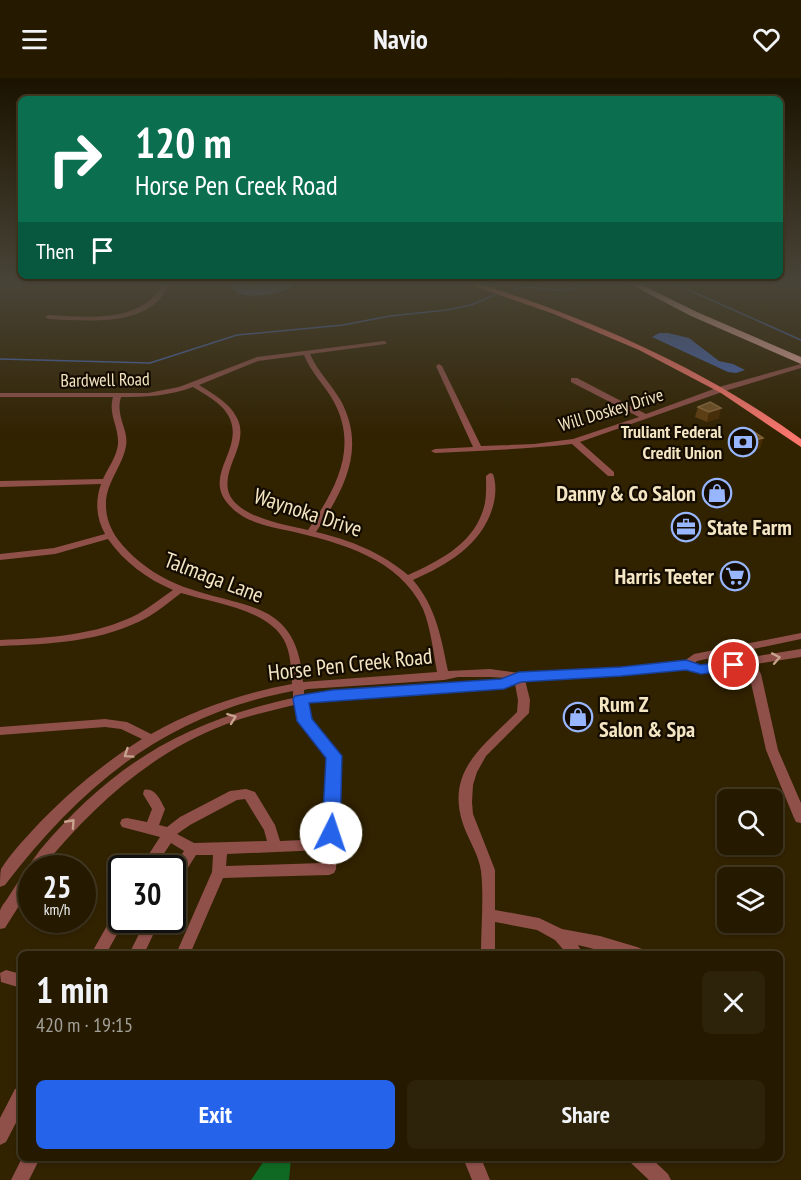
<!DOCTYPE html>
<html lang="en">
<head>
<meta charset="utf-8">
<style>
	:root { --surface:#251a00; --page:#2d230a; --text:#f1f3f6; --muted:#a3a199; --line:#423822; --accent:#2563eb }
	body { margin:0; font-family:"PT Sans Narrow",sans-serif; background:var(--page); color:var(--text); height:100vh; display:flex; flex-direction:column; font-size:22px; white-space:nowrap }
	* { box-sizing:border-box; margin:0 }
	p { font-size:20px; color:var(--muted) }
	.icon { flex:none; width:33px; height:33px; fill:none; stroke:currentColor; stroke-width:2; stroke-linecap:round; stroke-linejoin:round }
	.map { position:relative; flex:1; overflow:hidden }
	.sheet { position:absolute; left:18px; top:873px; width:765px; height:210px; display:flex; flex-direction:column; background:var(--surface); border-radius:9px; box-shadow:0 2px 4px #0004,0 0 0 2px var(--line) }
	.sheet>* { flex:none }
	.banner { position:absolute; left:18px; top:18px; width:765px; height:183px; border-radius:9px; box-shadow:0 2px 4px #0004,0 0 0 2px var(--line); background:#0b6e4f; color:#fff; overflow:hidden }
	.buttons { position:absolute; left:717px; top:711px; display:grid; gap:12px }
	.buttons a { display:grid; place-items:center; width:66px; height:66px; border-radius:9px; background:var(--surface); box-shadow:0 2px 4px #0004,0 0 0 2px var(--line); font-size:30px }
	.speed { position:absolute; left:18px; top:777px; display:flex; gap:12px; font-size:30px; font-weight:700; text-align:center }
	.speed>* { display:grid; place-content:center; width:78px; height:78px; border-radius:50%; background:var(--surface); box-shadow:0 2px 4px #0004,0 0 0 2px var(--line); line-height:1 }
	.speed small { font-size:15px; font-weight:400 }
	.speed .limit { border:3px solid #111; border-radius:9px; background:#fff; color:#111 }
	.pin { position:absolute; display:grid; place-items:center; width:51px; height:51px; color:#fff; margin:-26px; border:3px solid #fff; border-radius:50%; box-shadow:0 2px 6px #0007 }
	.me { position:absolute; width:66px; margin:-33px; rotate:4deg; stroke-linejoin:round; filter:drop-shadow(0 0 4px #0008) }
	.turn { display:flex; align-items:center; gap:21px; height:126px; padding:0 18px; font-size:27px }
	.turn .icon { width:78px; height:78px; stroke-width:2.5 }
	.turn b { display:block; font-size:42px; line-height:51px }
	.then { display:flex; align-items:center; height:57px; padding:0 18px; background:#0003; gap:12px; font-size:22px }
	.round { display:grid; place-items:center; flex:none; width:63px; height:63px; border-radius:9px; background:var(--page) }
	.headline { display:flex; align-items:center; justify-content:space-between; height:102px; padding:0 18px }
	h1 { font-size:36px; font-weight:700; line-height:45px }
	.action { display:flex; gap:12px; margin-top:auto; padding:12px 18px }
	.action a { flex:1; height:69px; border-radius:9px; background:var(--accent); color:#fff; font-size:24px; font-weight:700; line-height:69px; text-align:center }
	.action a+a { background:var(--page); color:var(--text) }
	header { display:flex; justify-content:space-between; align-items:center; height:78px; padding:0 18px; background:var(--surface); font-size:27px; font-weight:700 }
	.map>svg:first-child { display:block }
	.forest { fill:#106923 }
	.water { fill:#4565b5 }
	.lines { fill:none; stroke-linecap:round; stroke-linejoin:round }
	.stream { stroke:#4565b5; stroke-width:1.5 }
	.minor { fill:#8f504a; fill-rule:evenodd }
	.major { fill:#fa766d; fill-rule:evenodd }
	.highway { fill:#ecaca5; fill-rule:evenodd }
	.wall { fill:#603e10 }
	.shaded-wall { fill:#472b02 }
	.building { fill:#705024; stroke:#85673d; stroke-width:1.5 }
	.oneway { stroke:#c7a28d }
	.route { fill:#2563eb; stroke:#184099; stroke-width:1.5 }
	.labels { text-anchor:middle; stroke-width:4.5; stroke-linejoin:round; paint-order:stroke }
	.far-street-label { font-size:18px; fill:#f4e5c3; stroke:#150c00 }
	.far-poi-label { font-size:18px; font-weight:bold; fill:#f4e5c3; stroke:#150c00; text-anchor:end }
	.poi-label { font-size:22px; font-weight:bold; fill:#f4e5c3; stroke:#150c00; text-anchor:end }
	.street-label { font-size:22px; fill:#f4e5c3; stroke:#150c00 }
</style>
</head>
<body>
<header><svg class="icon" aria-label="menu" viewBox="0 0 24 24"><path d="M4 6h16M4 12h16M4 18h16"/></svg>Navio<svg class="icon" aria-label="heart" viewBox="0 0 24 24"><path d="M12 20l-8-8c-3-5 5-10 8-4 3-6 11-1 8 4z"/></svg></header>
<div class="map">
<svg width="801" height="1102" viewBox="0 0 801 1102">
	<rect width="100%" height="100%" fill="#312200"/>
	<path class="forest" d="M 266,1080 L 291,1080 L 289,1102 L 251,1102 Z"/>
	<path class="water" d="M 228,205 L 292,205 L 294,206 C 288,216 249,221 238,215 C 234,213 231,208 228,205 Z
		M 659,255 L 668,255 L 689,260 L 719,283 L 733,286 L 745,292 L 736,295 L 728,294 L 652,259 Z"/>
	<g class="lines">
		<path class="stream" d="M 673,205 L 801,262
			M 514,211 L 528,209 L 562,213 L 594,205
			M 0,281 L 150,285 L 237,257 L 343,247 L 390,238 L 447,232 L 471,227 L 495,217"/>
		<path class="minor" d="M 45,205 L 170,205 C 167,210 164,216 160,221 C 133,249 83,242 48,241 L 45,239 L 48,237 C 89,239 138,246 163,207 L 48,207 Z
			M 384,263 L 386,264 L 386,266 L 310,276 C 318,294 332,307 341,323 C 367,372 343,413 316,454 C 350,462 381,474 408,497 C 437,484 471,467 482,435 C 487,423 486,411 486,398 L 490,395 L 493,396 C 496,404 496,415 494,424 C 485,465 449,486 413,502 C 436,529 441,559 448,593 L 490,591 L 519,595 L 621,590 L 683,584 L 694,576 L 801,555 L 801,561 L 749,572 L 752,579 L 801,571 L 801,579 L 756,586 L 761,596 L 778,672 L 801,725 L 801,745 L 796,744 L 794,740 L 766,672 L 749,596 L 745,588 L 701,595 L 686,591 L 621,598 L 525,602 L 530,622 L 529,635 L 486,678 L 477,694 L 473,707 L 472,724 L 473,736 L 495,792 L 495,832 L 539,840 L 562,851 L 600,858 L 637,869 L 642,871 L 644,876 L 614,876 L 578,867 L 583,876 L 567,876 L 555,862 L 537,852 L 495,844 L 495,876 L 481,876 C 481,849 484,820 481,793 C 479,777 468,761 463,746 C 445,692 485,667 517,634 L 518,622 L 515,606 L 504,610 L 321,622 L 305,625 L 310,642 L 334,672 L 341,690 L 336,791 L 334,795 L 329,797 L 223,800 L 190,876 L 176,876 L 212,794 L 213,777 L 196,777 L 177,807 L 172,809 L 172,790 L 184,773 L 171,765 L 154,790 L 140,790 L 160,759 L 122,749 L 120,745 L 122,741 L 127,740 L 147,744 L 152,731 L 143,716 L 144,712 C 155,709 161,723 165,731 L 159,747 L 167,749 L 180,739 L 230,713 L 246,711 L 255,714 L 275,747 L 280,763 L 324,761 L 329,690 C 323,664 300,656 294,627 C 270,633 246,638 224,647 C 149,676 92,729 42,790 L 32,790 L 32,807 L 5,850 L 0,851 C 0,846 0,838 0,833 C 1,828 7,822 9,818 C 19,802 29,787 40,772 C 113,686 183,644 293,620 L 293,613 C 165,637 82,707 5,807 L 0,809 C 0,803 0,796 1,791 C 9,778 21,765 31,754 C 64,718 100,688 142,661 L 121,651 L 105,649 L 0,657 L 0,649 L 105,641 L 127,644 L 151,656 C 195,631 243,615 292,606 C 291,592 291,577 285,564 C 269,531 213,525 181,515 C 170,523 160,532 148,539 C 103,564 50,566 0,568 L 0,562 C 47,560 95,558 138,536 C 150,529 161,520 173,512 C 147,501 124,484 108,461 L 55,476 L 0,482 L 0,476 L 54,470 L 105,456 C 96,440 95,423 101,406 L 0,409 L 0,403 L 103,401 C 108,390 117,378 118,366 C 119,348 108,338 113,319 L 0,319 L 0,315 L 148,315 L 179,309 L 257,279 ZM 304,277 C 311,295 325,307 334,324 C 359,371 335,412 308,452 C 286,447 234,439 228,412 C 226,401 230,390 234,380 C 239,368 244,353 237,340 C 229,324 213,316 199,307 L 258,283 ZM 193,309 C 206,317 224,326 230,341 C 244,374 199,399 232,430 C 247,445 271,449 290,453 C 341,465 399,480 423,531 C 431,551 433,573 437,594 L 303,604 C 297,522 245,531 184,509 C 163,501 143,489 127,472 C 115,460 106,445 106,428 C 105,405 122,390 126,368 C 129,351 115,339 121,319 C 145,319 170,318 193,309 ZM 739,574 L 742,581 L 701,587 L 694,586 L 697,583 ZM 458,599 L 490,599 L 507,600 L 502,602 L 343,612 L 304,617 L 304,612 L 308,611 L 444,602 ZM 245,721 L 264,752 L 267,763 L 194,765 L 177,756 L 190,747 L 237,722 ZM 323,772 L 322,785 L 226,788 L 227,776 Z
			M 801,286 L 801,290 L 725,313 L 580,364 L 614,394 L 614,398 L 608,398 L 572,366 C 527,371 481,373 435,375 L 431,373 L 435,371 L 473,369 L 436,288 L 439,286 L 442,288 L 481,368 L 534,366 L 573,361 L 639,339 L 571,304 L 571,300 L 577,300 L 646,336 L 719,309 Z
			M 122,828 L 122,842 L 125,842 L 106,876 L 91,876 L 117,830 Z
			M 146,842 L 160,842 L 144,876 L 129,876 Z
			M 6,892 L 21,896 L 21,910 L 1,904 L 0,895 Z
			M 21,1009 L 21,1035 L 6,1064 L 0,1067 L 0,1040 L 15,1011 Z
			M 22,1080 L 40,1080 L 29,1102 L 11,1102 Z
			M 463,1080 L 481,1080 L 490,1102 L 472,1102 Z
			M 629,1080 L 651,1080 L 668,1096 L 671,1102 L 649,1102 L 632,1086 Z"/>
		<path class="major" d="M 465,205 L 477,205 C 593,242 702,289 801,361 L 801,369 L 721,315 L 639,272 L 554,236 Z"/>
		<path class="highway" d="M 628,205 L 638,205 L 697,234 L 801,279 L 801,286 L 691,238 Z"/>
	</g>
	<path class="wall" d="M 698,329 L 719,340 L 707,344 L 695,339 Z
		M 734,355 L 763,360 L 760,370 L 744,374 L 731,365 Z"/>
	<path class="shaded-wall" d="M 721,330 L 719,340 L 707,344 L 709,334 Z
		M 763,360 L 760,370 L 744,374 L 747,364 Z"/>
	<path class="building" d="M 710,324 L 721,330 L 709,334 L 698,329 Z
		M 750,351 L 763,360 L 747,364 L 734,355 Z"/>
	<defs><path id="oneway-chevron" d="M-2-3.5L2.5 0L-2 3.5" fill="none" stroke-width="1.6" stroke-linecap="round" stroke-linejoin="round" transform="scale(1.5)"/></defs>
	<g class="oneway">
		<use href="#oneway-chevron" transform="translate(776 580) rotate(-11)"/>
		<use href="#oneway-chevron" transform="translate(232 640) rotate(-20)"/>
		<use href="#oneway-chevron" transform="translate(128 676) rotate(146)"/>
		<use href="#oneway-chevron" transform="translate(71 745) rotate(-48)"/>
	</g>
	<linearGradient id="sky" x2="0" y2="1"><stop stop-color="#1b1300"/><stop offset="0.57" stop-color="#484437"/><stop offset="1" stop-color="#484437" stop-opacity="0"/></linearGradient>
	<rect width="801" height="359" fill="url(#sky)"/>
	<path class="route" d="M 686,582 L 701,587 L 734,582 L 741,587 L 734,592 L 701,596 L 686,592 L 621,598 L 521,604 L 504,611 L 309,625 L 312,641 L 342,678 L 340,755 L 337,760 L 331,762 L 325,760 L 322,755 L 326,680 L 297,643 L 293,621 L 295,618 L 332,612 L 501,601 L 519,594 L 621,589 Z"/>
	<defs>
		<g id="bank-ring" transform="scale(1.5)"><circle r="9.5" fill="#150c00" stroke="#97b6fd" stroke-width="1.5"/><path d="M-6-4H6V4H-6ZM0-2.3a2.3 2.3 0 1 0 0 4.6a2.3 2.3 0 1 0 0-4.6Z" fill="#97b6fd"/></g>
		<g id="shop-ring" transform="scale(1.5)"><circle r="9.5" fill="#150c00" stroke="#97b6fd" stroke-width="1.5"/><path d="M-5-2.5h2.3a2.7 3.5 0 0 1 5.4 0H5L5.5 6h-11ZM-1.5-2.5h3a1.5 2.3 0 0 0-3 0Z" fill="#97b6fd"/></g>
		<g id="office-ring" transform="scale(1.5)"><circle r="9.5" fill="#150c00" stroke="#97b6fd" stroke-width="1.5"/><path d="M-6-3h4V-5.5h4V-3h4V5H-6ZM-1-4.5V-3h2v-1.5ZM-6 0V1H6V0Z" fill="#97b6fd"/></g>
		<g id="supermarket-ring" transform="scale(1.5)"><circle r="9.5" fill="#150c00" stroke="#97b6fd" stroke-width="1.5"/><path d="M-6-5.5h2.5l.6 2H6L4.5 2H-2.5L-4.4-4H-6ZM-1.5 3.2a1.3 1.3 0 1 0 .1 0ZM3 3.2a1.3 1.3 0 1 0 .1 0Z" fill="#97b6fd"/></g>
	</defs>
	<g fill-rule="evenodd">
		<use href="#bank-ring" x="743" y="364"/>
		<use href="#shop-ring" x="717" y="415"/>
		<use href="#office-ring" x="686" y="449"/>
		<use href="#supermarket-ring" x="735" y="498"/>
		<use href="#shop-ring" x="578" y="639"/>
	</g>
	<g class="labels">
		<g class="far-street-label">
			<text transform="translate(105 302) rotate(-1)" y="6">Bardwell Road</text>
			<text transform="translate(611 332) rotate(-17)" y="6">Will Doskey Drive</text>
		</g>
		<g class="far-poi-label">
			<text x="722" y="360">Truliant Federal<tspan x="722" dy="21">Credit Union</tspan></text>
		</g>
		<g class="poi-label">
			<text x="696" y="423">Danny &amp; Co Salon</text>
			<text x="707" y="457" text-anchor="start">State Farm</text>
			<text x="714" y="506">Harris Teeter</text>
			<text x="599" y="634" text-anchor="start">Rum Z<tspan x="599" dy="25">Salon &amp; Spa</tspan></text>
		</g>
		<g class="street-label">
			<text transform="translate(308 434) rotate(18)" y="8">Waynoka Drive</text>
			<text transform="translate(214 499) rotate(21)" y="8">Talmaga Lane</text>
			<text transform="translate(350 586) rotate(-6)" y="8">Horse Pen Creek Road</text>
		</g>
	</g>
</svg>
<div class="buttons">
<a><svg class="icon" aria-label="search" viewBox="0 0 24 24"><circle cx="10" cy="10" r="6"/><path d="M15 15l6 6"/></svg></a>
<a><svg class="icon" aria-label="layers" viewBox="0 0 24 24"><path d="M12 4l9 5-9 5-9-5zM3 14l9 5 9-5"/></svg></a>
</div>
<div class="speed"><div>25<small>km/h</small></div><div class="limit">30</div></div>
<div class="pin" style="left:734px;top:587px;background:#d93025"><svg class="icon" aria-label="arrive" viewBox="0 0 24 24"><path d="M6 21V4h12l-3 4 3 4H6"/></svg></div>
<svg class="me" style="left:331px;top:755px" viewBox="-20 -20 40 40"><circle r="19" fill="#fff"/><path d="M0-13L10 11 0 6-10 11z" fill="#2563eb"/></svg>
<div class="banner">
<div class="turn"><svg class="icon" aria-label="right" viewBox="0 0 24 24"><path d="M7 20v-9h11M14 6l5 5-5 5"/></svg><div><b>120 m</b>Horse Pen Creek Road</div></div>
<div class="then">Then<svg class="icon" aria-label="arrive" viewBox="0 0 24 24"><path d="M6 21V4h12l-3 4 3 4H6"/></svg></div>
</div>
<section class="sheet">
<div class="headline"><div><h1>1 min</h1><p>420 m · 19:15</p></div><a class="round"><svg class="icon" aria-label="close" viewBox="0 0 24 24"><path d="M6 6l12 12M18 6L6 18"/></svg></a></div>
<div class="action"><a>Exit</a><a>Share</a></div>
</section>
</div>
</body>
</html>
